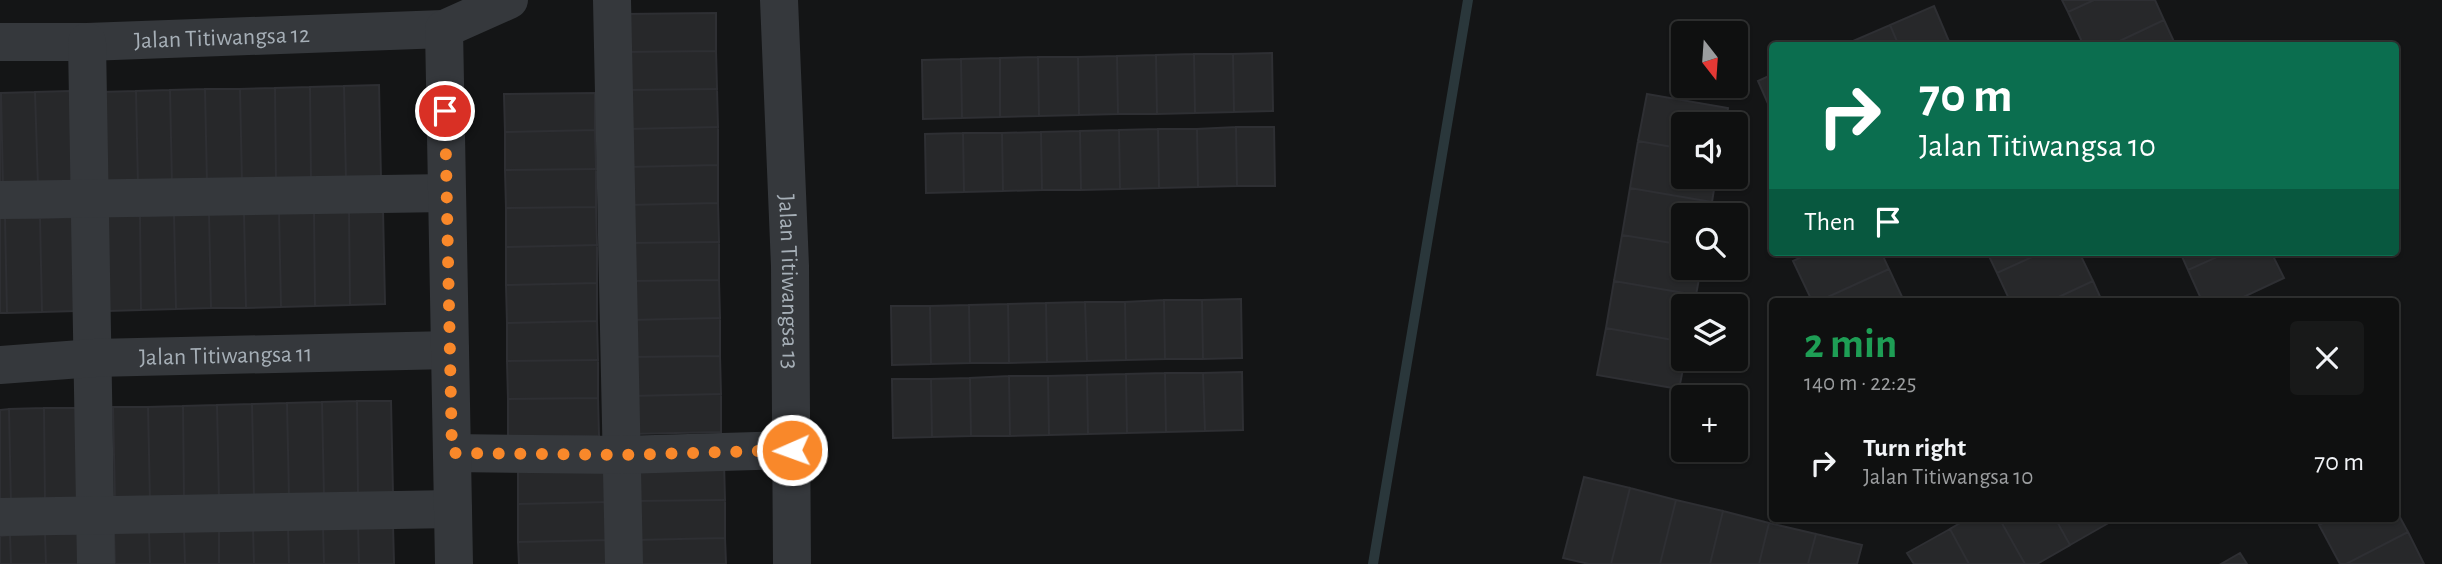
<!DOCTYPE html>
<html lang="en">
<head>
<meta charset="utf-8">
<style>
	:root { --surface:#0f1010; --page:#181919; --text:#f1f3f6; --muted:#9b9d9f; --line:#2f3030 }
	body { margin:0; font-family:"Alegreya Sans",sans-serif; background:var(--page); color:var(--text); height:100vh; display:flex; flex-direction:column; font-size:26px; white-space:nowrap }
	* { box-sizing:border-box; margin:0 }
	p { font-size:23px; color:var(--muted) }
	.icon { flex:none; width:38px; height:38px; fill:none; stroke:currentColor; stroke-width:2; stroke-linecap:round; stroke-linejoin:round }
	.map { position:relative; flex:1; overflow:hidden }
	.sheet { position:absolute; left:1769px; top:298px; width:630px; height:224px; display:flex; flex-direction:column; background:var(--surface); border-radius:7px; box-shadow:0 2px 5px #0004,0 0 0 2px var(--line) }
	.sheet>* { flex:none }
	.hud { position:absolute; left:1769px; top:42px; width:630px; height:214px; border-radius:7px; box-shadow:0 2px 5px #0004,0 0 0 2px var(--line); background:#0b6e4f; color:#fff; overflow:hidden }
	.needle { width:46px; rotate:163deg }
	.controls { position:absolute; left:1671px; top:21px; display:grid; gap:14px }
	.controls a { display:grid; place-items:center; width:77px; height:77px; border-radius:7px; background:var(--surface); box-shadow:0 2px 5px #0004,0 0 0 2px var(--line); font-size:35px }
	.pin { position:absolute; display:grid; place-items:center; width:60px; height:60px; color:#fff; margin:-30px; border:4px solid #fff; border-radius:50%; box-shadow:0 2px 7px #0007 }
	.me { position:absolute; width:77px; margin:-38px; rotate:268deg; stroke-linejoin:round; filter:drop-shadow(0 0 5px #0008) }
	.turn { display:flex; align-items:center; gap:24px; height:147px; padding:0 35px; font-size:32px }
	.turn .icon { width:91px; height:91px; stroke-width:2.5 }
	.turn b { display:block; font-size:49px; line-height:60px }
	.then { display:flex; align-items:center; height:66px; padding:0 35px; background:#0003; gap:14px; font-size:26px }
	.round { display:grid; place-items:center; flex:none; width:74px; height:74px; border-radius:7px; background:var(--page) }
	.headline { display:flex; align-items:center; justify-content:space-between; height:119px; padding:0 35px }
	h1 { font-size:42px; font-weight:700; line-height:52px; color:#1e9e55 }
	ul { padding:0; list-style:none }
	li { display:flex; align-items:center; gap:21px; height:91px; padding:0 35px }
	li div { flex:1 }
	li b { display:block; font-size:26px }
	li em { font-style:normal }
	.map>svg:first-child { display:block }
	.lines { fill:none; stroke-linecap:round; stroke-linejoin:round }
	.stream { stroke:#2a373b; stroke-width:10 }
	.building { fill:#27282a; stroke:#2e2f33; stroke-width:2 }
	.minor { stroke:#35383c; stroke-width:38 }
	.route { stroke:#f9882a; stroke-width:12; stroke-dasharray:0 21.6 }
	.labels { text-anchor:middle; stroke-width:7; stroke-linejoin:round; paint-order:stroke }
	.street-label { font-size:24px; fill:#a6afb7; stroke:#0f1011 }
</style>
</head>
<body>
<div class="map">
<svg width="2442" height="564" viewBox="0 0 2442 564">
	<rect width="100%" height="100%" fill="#141516"/>
	<g class="lines">
		<path class="stream" d="M 1373,564 L 1468,0"/>
	</g>
	<path class="building" d="M 2062,0 L 2094,0 L 2068,12 Z
		M 2094,0 L 2155,0 L 2164,20 L 2109,46 L 2084,46 L 2068,12 Z
		M 1934,6 L 1951,46 L 1899,46 L 1890,25 Z
		M 716,13 L 716,51 L 626,52 L 625,14 Z
		M 2164,20 L 2176,46 L 2109,46 Z
		M 1890,25 L 1899,46 L 1847,46 L 1846,44 Z
		M 716,51 L 717,89 L 626,90 L 626,52 Z
		M 1272,53 L 1273,111 L 1234,112 L 1233,54 Z
		M 1194,54 L 1233,54 L 1234,112 L 1195,113 Z
		M 1194,54 L 1195,113 L 1157,114 L 1156,55 Z
		M 1156,55 L 1157,114 L 1118,114 L 1117,56 Z
		M 1117,56 L 1118,114 L 1079,115 L 1078,57 Z
		M 1038,57 L 1078,57 L 1079,115 L 1039,116 Z
		M 1038,57 L 1039,116 L 1000,117 L 1000,58 Z
		M 1000,58 L 1000,117 L 962,118 L 961,59 Z
		M 961,59 L 962,118 L 923,119 L 922,60 Z
		M 1773,74 L 1773,115 L 1758,81 Z
		M 379,85 L 381,180 L 346,180 L 344,86 Z
		M 344,86 L 346,180 L 311,181 L 310,87 Z
		M 310,87 L 311,181 L 276,182 L 275,88 Z
		M 275,88 L 276,182 L 242,183 L 240,89 Z
		M 205,89 L 240,89 L 242,183 L 207,184 Z
		M 205,89 L 207,184 L 172,185 L 170,90 Z
		M 717,89 L 718,127 L 627,129 L 626,90 Z
		M 170,90 L 172,185 L 138,186 L 136,91 Z
		M 70,91 L 72,185 L 38,186 L 35,92 Z
		M 136,91 L 138,186 L 103,186 L 101,92 Z
		M 35,92 L 38,186 L 3,187 L 1,93 Z
		M 0,93 L 1,93 L 3,187 L 0,187 Z
		M 595,93 L 595,130 L 505,132 L 504,94 Z
		M 1647,94 L 1728,108 L 1726,124 L 1684,124 L 1684,149 L 1638,141 Z
		M 718,127 L 718,165 L 627,167 L 627,129 Z
		M 1236,127 L 1237,186 L 1198,187 L 1197,129 Z
		M 1236,127 L 1274,127 L 1275,186 L 1237,186 Z
		M 1158,129 L 1159,188 L 1120,189 L 1119,130 Z
		M 1158,129 L 1197,129 L 1198,187 L 1159,188 Z
		M 595,130 L 596,169 L 505,170 L 505,132 Z
		M 1119,130 L 1120,189 L 1081,190 L 1080,131 Z
		M 1080,131 L 1081,190 L 1042,190 L 1041,132 Z
		M 1041,132 L 1042,190 L 1003,191 L 1002,133 Z
		M 963,133 L 1002,133 L 1003,191 L 964,192 Z
		M 963,133 L 964,192 L 926,193 L 925,134 Z
		M 1638,141 L 1684,149 L 1684,177 L 1716,177 L 1712,202 L 1630,188 Z
		M 718,165 L 718,203 L 627,205 L 627,167 Z
		M 596,169 L 596,207 L 506,208 L 505,170 Z
		M 1630,188 L 1712,202 L 1710,215 L 1684,215 L 1684,245 L 1622,235 Z
		M 718,203 L 719,242 L 628,243 L 627,205 Z
		M 596,207 L 597,245 L 506,247 L 506,208 Z
		M 383,210 L 385,304 L 350,305 L 349,211 Z
		M 314,211 L 315,306 L 281,307 L 279,212 Z
		M 314,211 L 349,211 L 350,305 L 315,306 Z
		M 279,212 L 281,307 L 246,308 L 244,213 Z
		M 244,213 L 246,308 L 211,308 L 209,214 Z
		M 209,214 L 211,308 L 176,309 L 174,215 Z
		M 174,215 L 176,309 L 141,310 L 140,216 Z
		M 105,216 L 140,216 L 141,310 L 107,311 Z
		M 75,217 L 76,311 L 42,312 L 40,218 Z
		M 0,218 L 5,218 L 7,313 L 0,313 Z
		M 5,218 L 40,218 L 42,312 L 7,313 Z
		M 1622,235 L 1684,245 L 1684,268 L 1701,268 L 1696,295 L 1614,281 Z
		M 719,242 L 719,280 L 629,281 L 628,243 Z
		M 597,245 L 597,283 L 506,285 L 506,247 Z
		M 1812,252 L 1881,252 L 1889,269 L 1819,301 L 1812,301 L 1793,261 Z
		M 1987,252 L 2043,252 L 1997,273 Z
		M 2043,252 L 2079,252 L 2093,281 L 2050,301 L 2010,301 L 1997,273 Z
		M 2180,252 L 2228,252 L 2188,270 Z
		M 2228,252 L 2271,252 L 2284,278 L 2235,301 L 2202,301 L 2188,270 Z
		M 1889,269 L 1904,301 L 1819,301 Z
		M 719,280 L 720,318 L 629,320 L 629,281 Z
		M 1614,281 L 1696,295 L 1694,306 L 1684,306 L 1684,342 L 1606,328 Z
		M 2093,281 L 2102,301 L 2050,301 Z
		M 597,283 L 597,321 L 507,323 L 506,285 Z
		M 1241,299 L 1242,358 L 1203,359 L 1202,300 Z
		M 1164,300 L 1202,300 L 1203,359 L 1165,359 Z
		M 1164,300 L 1165,359 L 1126,360 L 1125,302 Z
		M 1085,302 L 1125,302 L 1126,360 L 1087,361 Z
		M 1085,302 L 1087,361 L 1047,362 L 1046,303 Z
		M 1046,303 L 1047,362 L 1009,363 L 1008,304 Z
		M 1008,304 L 1009,363 L 970,363 L 969,305 Z
		M 969,305 L 970,363 L 931,364 L 930,306 Z
		M 891,306 L 930,306 L 931,364 L 892,365 Z
		M 720,318 L 720,356 L 629,357 L 629,320 Z
		M 597,321 L 598,360 L 507,361 L 507,323 Z
		M 1606,328 L 1684,342 L 1685,359 L 1679,389 L 1597,375 Z
		M 720,356 L 721,394 L 630,396 L 629,357 Z
		M 598,360 L 598,398 L 508,399 L 507,361 Z
		M 1242,372 L 1243,430 L 1205,431 L 1203,373 Z
		M 1165,373 L 1203,373 L 1205,431 L 1166,432 Z
		M 1165,373 L 1166,432 L 1127,433 L 1126,374 Z
		M 1126,374 L 1127,433 L 1088,434 L 1087,375 Z
		M 1087,375 L 1088,434 L 1049,435 L 1048,376 Z
		M 1009,376 L 1048,376 L 1049,435 L 1010,436 Z
		M 1009,376 L 1010,436 L 971,436 L 970,378 Z
		M 970,378 L 971,436 L 932,437 L 931,379 Z
		M 892,379 L 931,379 L 932,437 L 893,438 Z
		M 721,394 L 721,432 L 630,434 L 630,396 Z
		M 598,398 L 599,436 L 508,437 L 508,399 Z
		M 357,401 L 391,401 L 393,495 L 358,495 Z
		M 357,401 L 358,495 L 324,497 L 322,402 Z
		M 322,402 L 324,497 L 289,498 L 287,403 Z
		M 287,403 L 289,498 L 254,498 L 252,404 Z
		M 252,404 L 254,498 L 219,499 L 217,405 Z
		M 217,405 L 219,499 L 184,500 L 183,406 Z
		M 183,406 L 184,500 L 150,501 L 148,407 Z
		M 113,407 L 148,407 L 150,501 L 115,502 Z
		M 44,408 L 79,408 L 80,502 L 45,503 Z
		M 44,408 L 45,503 L 11,504 L 9,409 Z
		M 9,409 L 11,504 L 0,504 L 0,410 Z
		M 724,462 L 725,500 L 634,501 L 634,463 Z
		M 608,464 L 609,502 L 518,504 L 518,465 Z
		M 1584,477 L 1630,488 L 1611,564 L 1589,564 L 1563,558 Z
		M 1630,488 L 1676,500 L 1660,564 L 1611,564 Z
		M 725,500 L 725,538 L 635,540 L 634,501 Z
		M 1676,500 L 1723,511 L 1710,564 L 1660,564 Z
		M 609,502 L 609,540 L 518,542 L 518,504 Z
		M 2396,510 L 2408,532 L 2346,564 L 2340,564 L 2319,525 L 2332,518 L 2396,518 Z
		M 1723,511 L 1769,523 L 1759,564 L 1710,564 Z
		M 1969,518 L 1999,518 L 2025,564 L 1969,564 L 1950,529 Z
		M 1999,518 L 2055,518 L 2070,545 L 2037,564 L 2025,564 Z
		M 2055,518 L 2110,518 L 2112,521 L 2070,545 Z
		M 1769,523 L 1816,534 L 1808,564 L 1759,564 Z
		M 393,525 L 394,564 L 359,564 L 358,526 Z
		M 358,526 L 359,564 L 324,564 L 323,527 Z
		M 288,527 L 323,527 L 324,564 L 289,564 Z
		M 288,527 L 289,564 L 254,564 L 253,528 Z
		M 253,528 L 254,564 L 219,564 L 219,529 Z
		M 219,529 L 219,564 L 185,564 L 184,530 Z
		M 1950,529 L 1969,564 L 1914,564 L 1907,553 Z
		M 184,530 L 185,564 L 150,564 L 149,531 Z
		M 149,531 L 150,564 L 115,564 L 114,532 Z
		M 2408,532 L 2424,564 L 2346,564 Z
		M 45,534 L 80,534 L 80,564 L 46,564 Z
		M 45,534 L 46,564 L 11,564 L 10,535 Z
		M 1816,534 L 1862,545 L 1857,564 L 1808,564 Z
		M 10,535 L 11,564 L 0,564 L 0,536 Z
		M 725,538 L 726,564 L 635,564 L 635,540 Z
		M 609,540 L 609,564 L 519,564 L 518,542 Z
		M 2240,553 L 2247,564 L 2221,564 Z"/>
	<g class="lines">
		<g class="minor">
			<path d="M 612,0 L 624,564"/>
			<path id="s1" d="M 779,0 L 790,266 L 792,564"/>
			<path id="s2" d="M 0,42 L 87,42 L 444,29"/>
			<path d="M 87,42 L 96,564"/>
			<path d="M 0,200 L 447,193"/>
			<path id="s3" d="M 0,365 L 94,358 L 450,350"/>
			<path d="M 452,453 L 622,455 L 791,450"/>
			<path d="M 0,517 L 453,509"/>
			<path d="M 454,564 L 444,29 L 509,0"/>
		</g>
	</g>
	<g class="lines">
		<path class="route" d="M 445,111 L 452,453 L 622,455 L 792,450"/>
	</g>
	<g class="labels">
		<g class="street-label">
			<text dy="8" stroke="none"><textPath href="#s2" startOffset="222">Jalan Titiwangsa 12</textPath></text>
			<text dy="8" stroke="none"><textPath href="#s1" startOffset="282">Jalan Titiwangsa 13</textPath></text>
			<text dy="8" stroke="none"><textPath href="#s3" startOffset="226">Jalan Titiwangsa 11</textPath></text>
		</g>
	</g>
</svg>
<div class="controls">
<a><svg class="needle" viewBox="-14 -14 28 28"><path d="M0-13l5 13h-10z" fill="#e53935"/><path d="M0 13l5-13h-10z" fill="#9b9d9f"/></svg></a>
<a><svg class="icon" aria-label="sound" viewBox="0 0 24 24"><path d="M4 9h4l5-4v14l-5-4H4zM17 9q2 3 0 6"/></svg></a>
<a><svg class="icon" aria-label="search" viewBox="0 0 24 24"><circle cx="10" cy="10" r="6"/><path d="M15 15l6 6"/></svg></a>
<a><svg class="icon" aria-label="layers" viewBox="0 0 24 24"><path d="M12 4l9 5-9 5-9-5zM3 14l9 5 9-5"/></svg></a>
<a>+</a>
</div>
<div class="pin" style="left:445px;top:111px;background:#d93025"><svg class="icon" aria-label="arrive" viewBox="0 0 24 24"><path d="M6 21V4h12l-3 4 3 4H6"/></svg></div>
<svg class="me" style="left:792px;top:450px" viewBox="-20 -20 40 40"><circle r="17" fill="#f9882a" stroke="#fff" stroke-width="3"/><path d="M0-11L8 9 0 5-8 9z" fill="#fff"/></svg>
<div class="hud">
<div class="turn"><svg class="icon" aria-label="right" viewBox="0 0 24 24"><path d="M7 20v-9h11M14 6l5 5-5 5"/></svg><div><b>70 m</b>Jalan Titiwangsa 10</div></div>
<div class="then">Then<svg class="icon" aria-label="arrive" viewBox="0 0 24 24"><path d="M6 21V4h12l-3 4 3 4H6"/></svg></div>
</div>
<section class="sheet">
<div class="headline"><div><h1>2 min</h1><p>140 m · 22:25</p></div><a class="round"><svg class="icon" aria-label="close" viewBox="0 0 24 24"><path d="M6 6l12 12M18 6L6 18"/></svg></a></div>
<ul>
<li><svg class="icon" aria-label="right" viewBox="0 0 24 24"><path d="M7 20v-9h11M14 6l5 5-5 5"/></svg><div><b>Turn right</b><p>Jalan Titiwangsa 10</p></div><em>70 m</em></li>
</ul>
</section>
</div>
</body>
</html>
